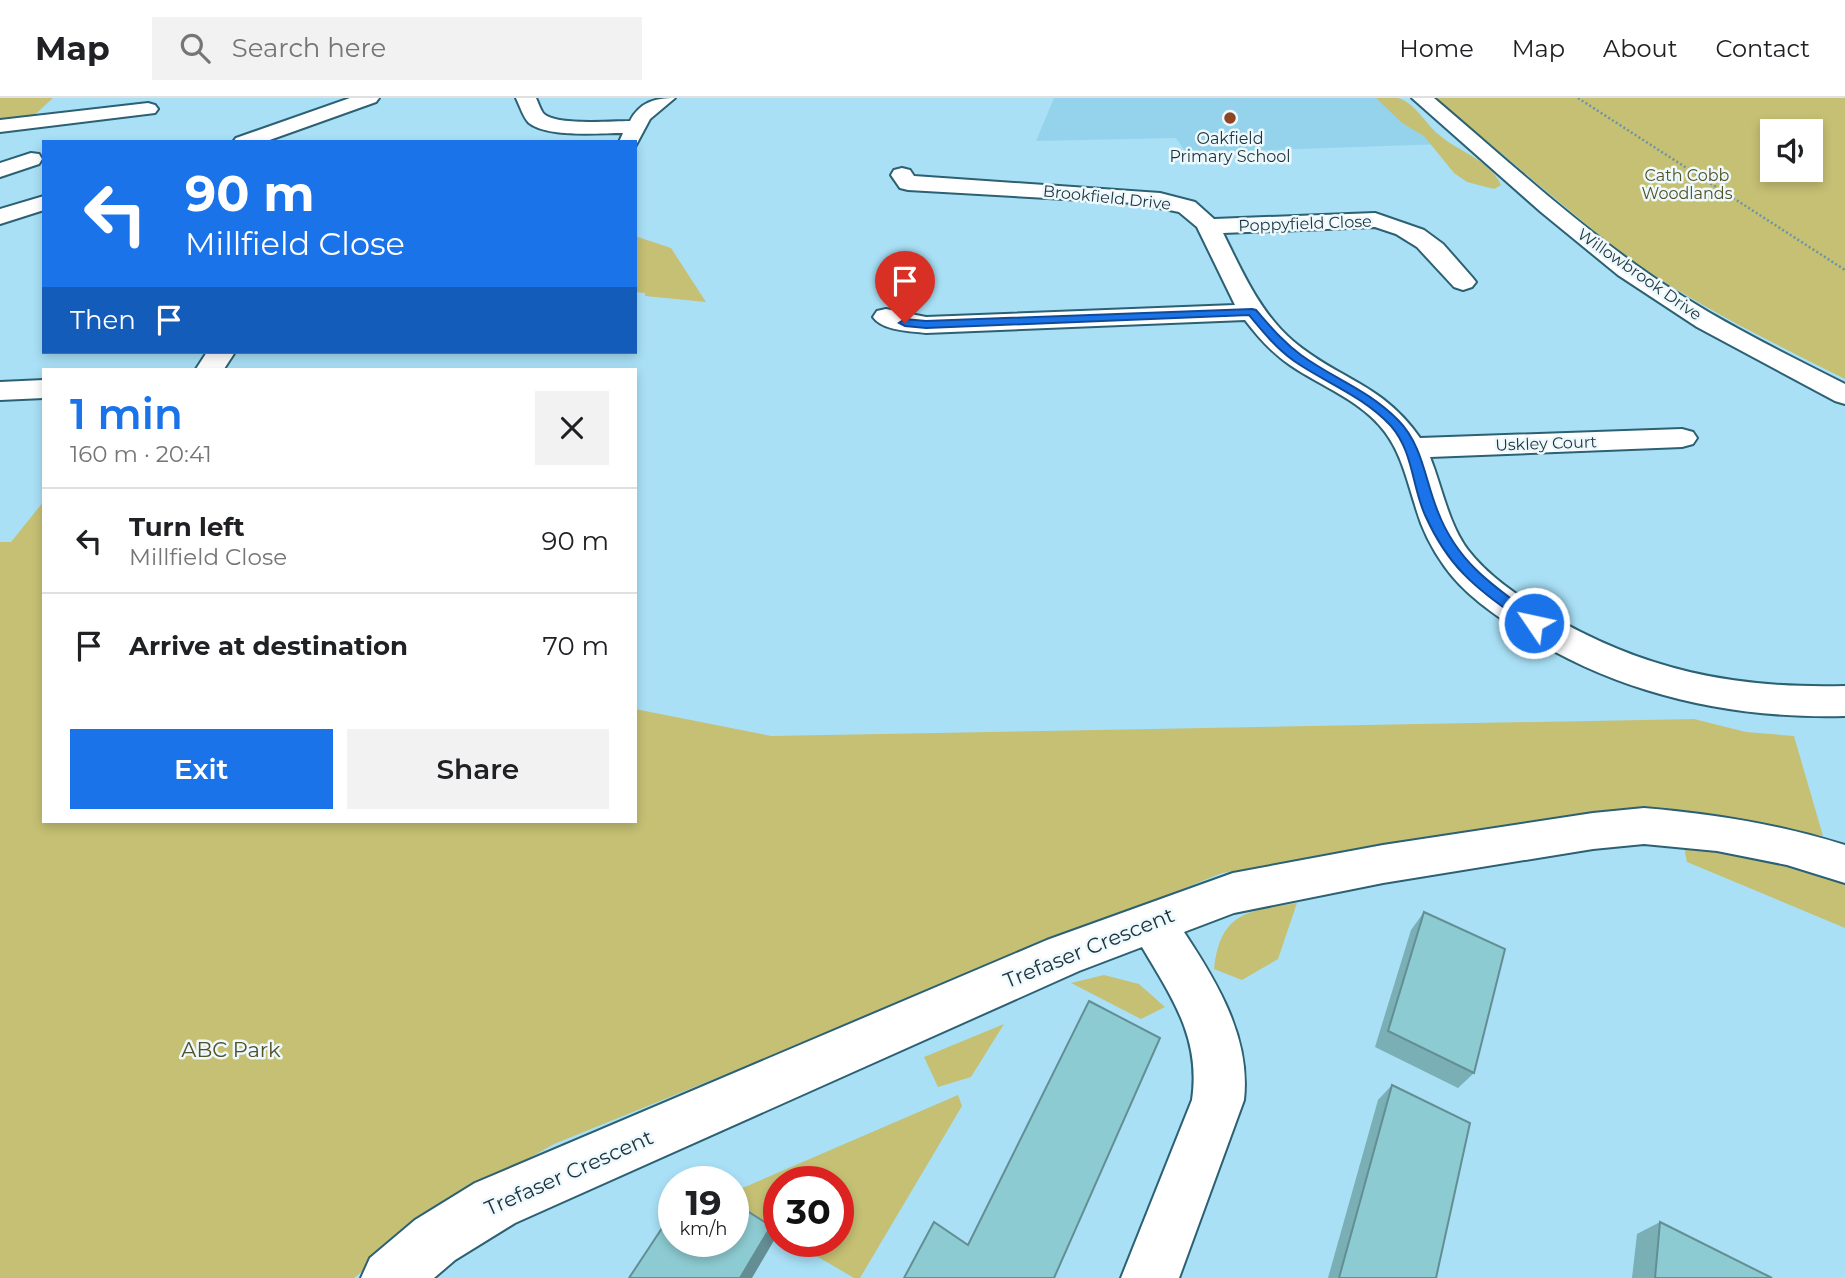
<!DOCTYPE html>
<html lang="en">
<head>
<meta charset="utf-8">
<style>
	:root { --surface:#fff; --page:#f2f2f2; --text:#202124; --muted:#757577; --line:#e0e0e0; --accent:#1a73e8 }
	body { margin:0; font-family:Montserrat,sans-serif; background:var(--page); color:var(--text); height:100vh; display:flex; flex-direction:column; font-size:26px; white-space:nowrap }
	* { box-sizing:border-box; margin:0 }
	p { font-size:23px; color:var(--muted) }
	.icon { flex:none; width:38px; height:38px; fill:none; stroke:currentColor; stroke-width:2; stroke-linecap:round; stroke-linejoin:round }
	.map { position:relative; flex:1; overflow:hidden }
	.details { position:absolute; left:42px; top:270px; width:595px; height:455px; display:flex; flex-direction:column; background:var(--surface); border-radius:0px; box-shadow:0 4px 10px #0003 }
	.details>* { flex:none }
	.top-card { position:absolute; left:42px; top:42px; width:595px; height:214px; border-radius:0px; box-shadow:0 4px 10px #0003; background:#1a73e8; color:#fff; overflow:hidden }
	.fabs { position:absolute; left:1760px; top:21px; display:grid; gap:14px }
	.fabs a { display:grid; place-items:center; width:63px; height:63px; border-radius:0px; background:var(--surface); box-shadow:0 4px 10px #0003; font-size:35px }
	.speed { position:absolute; left:658px; top:1068px; display:flex; gap:14px; font-size:35px; font-weight:700; text-align:center }
	.speed>* { display:grid; place-content:center; width:91px; height:91px; border-radius:50%; background:var(--surface); box-shadow:0 4px 10px #0003; line-height:1 }
	.speed small { font-size:18px; font-weight:400 }
	.speed .limit { border:10px solid #d22; background:#fff; color:#111 }
	.pin { position:absolute; display:grid; place-items:center; width:60px; height:60px; color:#fff; margin:-72px -30px; border-radius:50% 50% 50% 0; rotate:-45deg; box-shadow:0 0 7px #0007 }
	.pin .icon { rotate:45deg }
	.me { position:absolute; width:77px; margin:-38px; rotate:304deg; stroke-linejoin:round; filter:drop-shadow(0 0 5px #0008) }
	.turn { display:flex; align-items:center; gap:24px; height:147px; padding:0 28px; font-size:32px }
	.turn .icon { width:91px; height:91px; stroke-width:2.5 }
	.turn b { display:block; font-size:49px; line-height:60px }
	.then { display:flex; align-items:center; height:66px; padding:0 28px; background:#0003; gap:14px; font-size:26px }
	.round { display:grid; place-items:center; flex:none; width:74px; height:74px; border-radius:0px; background:var(--page) }
	.summary { display:flex; align-items:center; justify-content:space-between; height:119px; padding:0 28px }
	h1 { font-size:42px; font-weight:600; line-height:52px; color:var(--accent) }
	.primary-button { display:flex; gap:14px; margin-top:auto; padding:14px 28px }
	.primary-button a { flex:1; height:80px; border-radius:0px; background:var(--accent); color:#fff; font-size:28px; font-weight:600; line-height:80px; text-align:center }
	.primary-button a+a { background:var(--page); color:var(--text) }
	ul { padding:0; list-style:none }
	li { display:flex; align-items:center; gap:21px; height:105px; padding:0 28px; border-top:2px solid var(--line) }
	li div { flex:1 }
	li b { display:block; font-size:26px }
	li em { font-style:normal }
	header { display:flex; align-items:center; gap:42px; box-sizing:border-box; height:98px; padding:0 35px; background:var(--surface); border-bottom:2px solid var(--line) }
	header strong { font-size:33px }
	nav { display:flex; gap:38px; margin-inline-start:auto; font-size:24px }
	.search { width:490px; height:63px; background:var(--page); display:flex; align-items:center; gap:18px; box-sizing:border-box; padding:0 24px; border-radius:0px; color:var(--muted); font-size:26px }
	.map>svg:first-child { display:block }
	.built { fill:#95d3ec }
	.green { fill:#c5c074; fill-rule:evenodd }
	.lines { fill:none; stroke-linecap:round; stroke-linejoin:round }
	.minor-casing { stroke:#2c6073; stroke-width:4 }
	.path { stroke:#6b94a4; stroke-width:2.5; stroke-dasharray:2 2.5; stroke-linecap:butt }
	.minor { fill:#fff; fill-rule:evenodd }
	.wall { fill:#79afb5 }
	.shaded-wall { fill:#638e93 }
	.building { fill:#8dcbd2; stroke:#638e93; stroke-width:2 }
	.route { fill:#1a73e8; stroke:#114b97; stroke-width:2 }
	.poi-dot { fill:#8d4522; stroke:#eef9fd; stroke-width:2.5 }
	.labels { text-anchor:middle; stroke-width:5; stroke-linejoin:round; paint-order:stroke }
	.far-poi-label { font-size:16px; fill:#1d333c; stroke:#eef9fd }
	.far-park-label { font-size:16px; fill:#545127; stroke:#eef9fd }
	.far-street-label { font-size:16px; fill:#1d333c; stroke:#eef9fd }
	.near-street-label { font-size:21px; fill:#1d333c; stroke:#eef9fd }
	.near-park-label { font-size:21px; fill:#545127; stroke:#eef9fd }
</style>
</head>
<body>
<header>
<strong>Map</strong>
<div class="search"><svg class="icon" aria-label="search" viewBox="0 0 24 24"><circle cx="10" cy="10" r="6"/><path d="M15 15l6 6"/></svg>Search here</div>
<nav><a>Home</a><a>Map</a><a>About</a><a>Contact</a></nav>
</header>
<div class="map">
<svg width="1845" height="1180" viewBox="0 0 1845 1180">
	<rect width="100%" height="100%" fill="#a9e0f6"/>
	<path class="built" d="M 1054,0 L 1392,0 L 1445,46 L 1186,55 L 1176,40 L 1036,43 Z"/>
	<path class="green" d="M 0,0 L 53,0 L 29,22 L 0,25 Z
		M 1376,0 C 1383,0 1391,0 1398,0 C 1414,4 1426,26 1438,36 C 1457,53 1490,62 1501,87 L 1494,91 L 1467,84 L 1454,75 L 1424,38 L 1402,25 Z
		M 1435,0 L 1845,0 L 1845,281 C 1767,242 1689,204 1618,153 ZM 1773,33 L 1811,33 L 1811,72 L 1773,72 Z
		M 635,138 L 671,150 L 706,204 L 645,198 L 645,195 L 635,194 Z
		M 44,403 L 44,723 L 635,723 L 635,611 L 771,638 L 1694,621 L 1746,634 L 1794,638 L 1823,738 L 1699,716 L 1625,714 L 1564,718 L 1222,775 L 554,1046 L 438,1112 L 354,1180 L 0,1180 L 0,444 L 11,444 Z
		M 1684,749 C 1740,752 1792,767 1845,787 L 1845,830 L 1687,764 Z
		M 1297,805 L 1278,861 L 1242,882 L 1214,871 C 1220,814 1248,813 1297,805 Z
		M 1104,877 L 1139,886 L 1165,909 L 1141,921 L 1071,885 Z
		M 1004,926 L 971,979 L 938,989 L 924,959 Z
		M 958,997 L 962,1008 L 860,1180 L 854,1180 L 791,1143 L 838,1143 L 838,1083 L 779,1083 L 779,1136 L 733,1109 L 733,1094 Z"/>
	<g class="lines">
		<g class="minor-casing">
			<path id="minor" d="M 350,0 L 379,0 L 376,4 L 264,44 L 233,44 L 236,40 Z
				M 516,0 L 536,0 C 538,4 540,11 543,15 C 554,28 612,23 630,23 C 640,4 655,0 675,0 L 650,21 L 635,49 L 635,44 L 619,44 L 623,35 C 600,35 548,40 529,25 C 523,19 520,8 516,0 Z
				M 1412,0 L 1434,0 C 1500,56 1565,116 1636,167 C 1701,214 1773,250 1845,286 L 1845,306 L 1835,303 L 1697,229 L 1618,177 L 1541,114 Z
				M 148,5 L 155,7 L 158,11 L 155,15 L 0,34 L 0,22 Z
				M 31,55 L 39,56 L 42,61 L 39,66 L 0,79 L 0,65 Z
				M 902,70 L 910,72 L 914,78 L 1160,95 L 1195,104 L 1214,121 L 1375,115 L 1424,132 L 1443,146 L 1472,179 L 1476,184 L 1472,189 L 1463,192 L 1454,189 L 1417,149 L 1396,136 L 1375,129 L 1223,135 C 1242,173 1260,215 1293,243 C 1339,282 1382,285 1420,340 L 1682,331 L 1693,334 L 1697,340 L 1693,346 L 1682,349 L 1430,359 C 1442,389 1448,425 1468,452 C 1488,478 1518,498 1546,515 C 1642,572 1734,591 1845,588 L 1845,618 C 1730,621 1619,596 1521,534 C 1494,516 1464,496 1445,469 C 1431,450 1421,429 1415,407 C 1407,382 1401,355 1385,334 C 1361,302 1322,289 1290,267 C 1272,255 1258,239 1245,222 L 926,235 C 910,233 883,233 873,219 L 877,213 L 886,211 L 926,219 L 1235,207 L 1197,129 L 1179,114 L 1135,105 L 908,92 L 900,90 L 891,77 L 894,72 Z
				M 44,98 L 44,112 L 0,126 L 0,111 Z
				M 207,254 L 235,254 L 224,271 L 196,271 Z
				M 44,282 L 44,300 L 0,302 L 0,284 Z
				M 1644,710 C 1714,716 1777,726 1845,747 L 1845,785 L 1787,767 L 1717,753 L 1644,746 L 1593,751 L 1383,785 L 1234,815 L 1184,834 C 1217,884 1251,940 1244,1002 L 1179,1180 L 1121,1180 L 1192,1002 C 1201,940 1172,900 1142,849 L 1079,873 L 515,1125 L 455,1162 L 434,1180 L 361,1180 L 370,1160 L 415,1122 L 475,1085 L 1047,842 L 1233,775 L 1383,747 L 1593,715 Z"/>
		</g>
		<path class="path" d="M 1578,0 L 1845,172"/>
		<use href="#minor" class="minor"/>
	</g>
	<path class="wall" d="M 1424,814 L 1474,975 L 1458,990 L 1375,949 L 1411,832 Z
		M 1392,987 L 1436,1180 L 1328,1180 L 1378,1002 Z
		M 1660,1124 L 1772,1180 L 1632,1180 L 1637,1136 Z"/>
	<path class="shaded-wall" d="M 771,1128 L 776,1139 L 752,1180 L 740,1180 Z"/>
	<path class="building" d="M 1424,814 L 1505,851 L 1474,975 L 1388,933 Z
		M 1089,903 L 1160,940 L 1054,1180 L 904,1180 L 934,1124 L 968,1147 Z
		M 1392,987 L 1470,1025 L 1436,1180 L 1339,1180 Z
		M 733,1104 L 771,1128 L 740,1180 L 629,1180 L 674,1112 L 674,1143 L 733,1143 Z
		M 1660,1124 L 1772,1180 L 1655,1180 Z"/>
	<path class="route" d="M 1252,211 L 1256,212 C 1270,228 1283,244 1301,257 C 1334,281 1367,291 1398,322 C 1423,347 1425,383 1438,414 C 1458,466 1496,490 1539,521 L 1541,525 L 1539,528 L 1529,528 C 1480,492 1451,475 1425,417 C 1412,388 1413,353 1391,328 C 1363,298 1326,285 1294,263 C 1276,250 1263,234 1249,217 L 926,230 L 905,228 L 899,225 L 905,221 L 926,223 Z"/>
	<circle class="poi-dot" cx="1230" cy="20" r="7"/>
	<g class="labels">
		<g class="far-poi-label">
			<text x="1230" y="46">Oakfield<tspan x="1230" dy="18">Primary School</tspan></text>
		</g>
		<g class="far-park-label">
			<text x="1687" y="83">Cath Cobb<tspan x="1687" dy="18">Woodlands</tspan></text>
		</g>
		<g class="far-street-label">
			<text transform="translate(1107 99) rotate(6)" y="6">Brookfield Drive</text>
			<text transform="translate(1305 125) rotate(-2)" y="6">Poppyfield Close</text>
			<text transform="translate(1640 176) rotate(35)" y="6">Willowbrook Drive</text>
			<text transform="translate(1546 345) rotate(-2)" y="6">Uskley Court</text>
		</g>
		<g class="near-street-label">
			<text transform="translate(1089 850) rotate(-22)" y="7">Trefaser Crescent</text>
			<text transform="translate(569 1075) rotate(-24)" y="7">Trefaser Crescent</text>
		</g>
		<g class="near-park-label">
			<text x="231" y="959">ABC Park</text>
		</g>
	</g>
</svg>
<div class="fabs">
<a><svg class="icon" aria-label="sound" viewBox="0 0 24 24"><path d="M4 9h4l5-4v14l-5-4H4zM17 9q2 3 0 6"/></svg></a>
</div>
<div class="speed"><div>19<small>km/h</small></div><div class="limit">30</div></div>
<div class="pin" style="left:905px;top:225px;background:#d93025"><svg class="icon" aria-label="arrive" viewBox="0 0 24 24"><path d="M6 21V4h12l-3 4 3 4H6"/></svg></div>
<svg class="me" style="left:1534px;top:525px" viewBox="-20 -20 40 40"><circle r="17" fill="#1a73e8" stroke="#fff" stroke-width="3"/><path d="M0-11L8 9 0 5-8 9z" fill="#fff"/></svg>
<div class="top-card">
<div class="turn"><svg class="icon" aria-label="left" viewBox="0 0 24 24"><path d="M17 20v-9H6M10 6l-5 5 5 5"/></svg><div><b>90 m</b>Millfield Close</div></div>
<div class="then">Then<svg class="icon" aria-label="arrive" viewBox="0 0 24 24"><path d="M6 21V4h12l-3 4 3 4H6"/></svg></div>
</div>
<section class="details">
<div class="summary"><div><h1>1 min</h1><p>160 m · 20:41</p></div><a class="round"><svg class="icon" aria-label="close" viewBox="0 0 24 24"><path d="M6 6l12 12M18 6L6 18"/></svg></a></div>
<ul>
<li><svg class="icon" aria-label="left" viewBox="0 0 24 24"><path d="M17 20v-9H6M10 6l-5 5 5 5"/></svg><div><b>Turn left</b><p>Millfield Close</p></div><em>90 m</em></li>
<li><svg class="icon" aria-label="arrive" viewBox="0 0 24 24"><path d="M6 21V4h12l-3 4 3 4H6"/></svg><div><b>Arrive at destination</b></div><em>70 m</em></li>
</ul>
<div class="primary-button"><a>Exit</a><a>Share</a></div>
</section>
</div>
</body>
</html>
